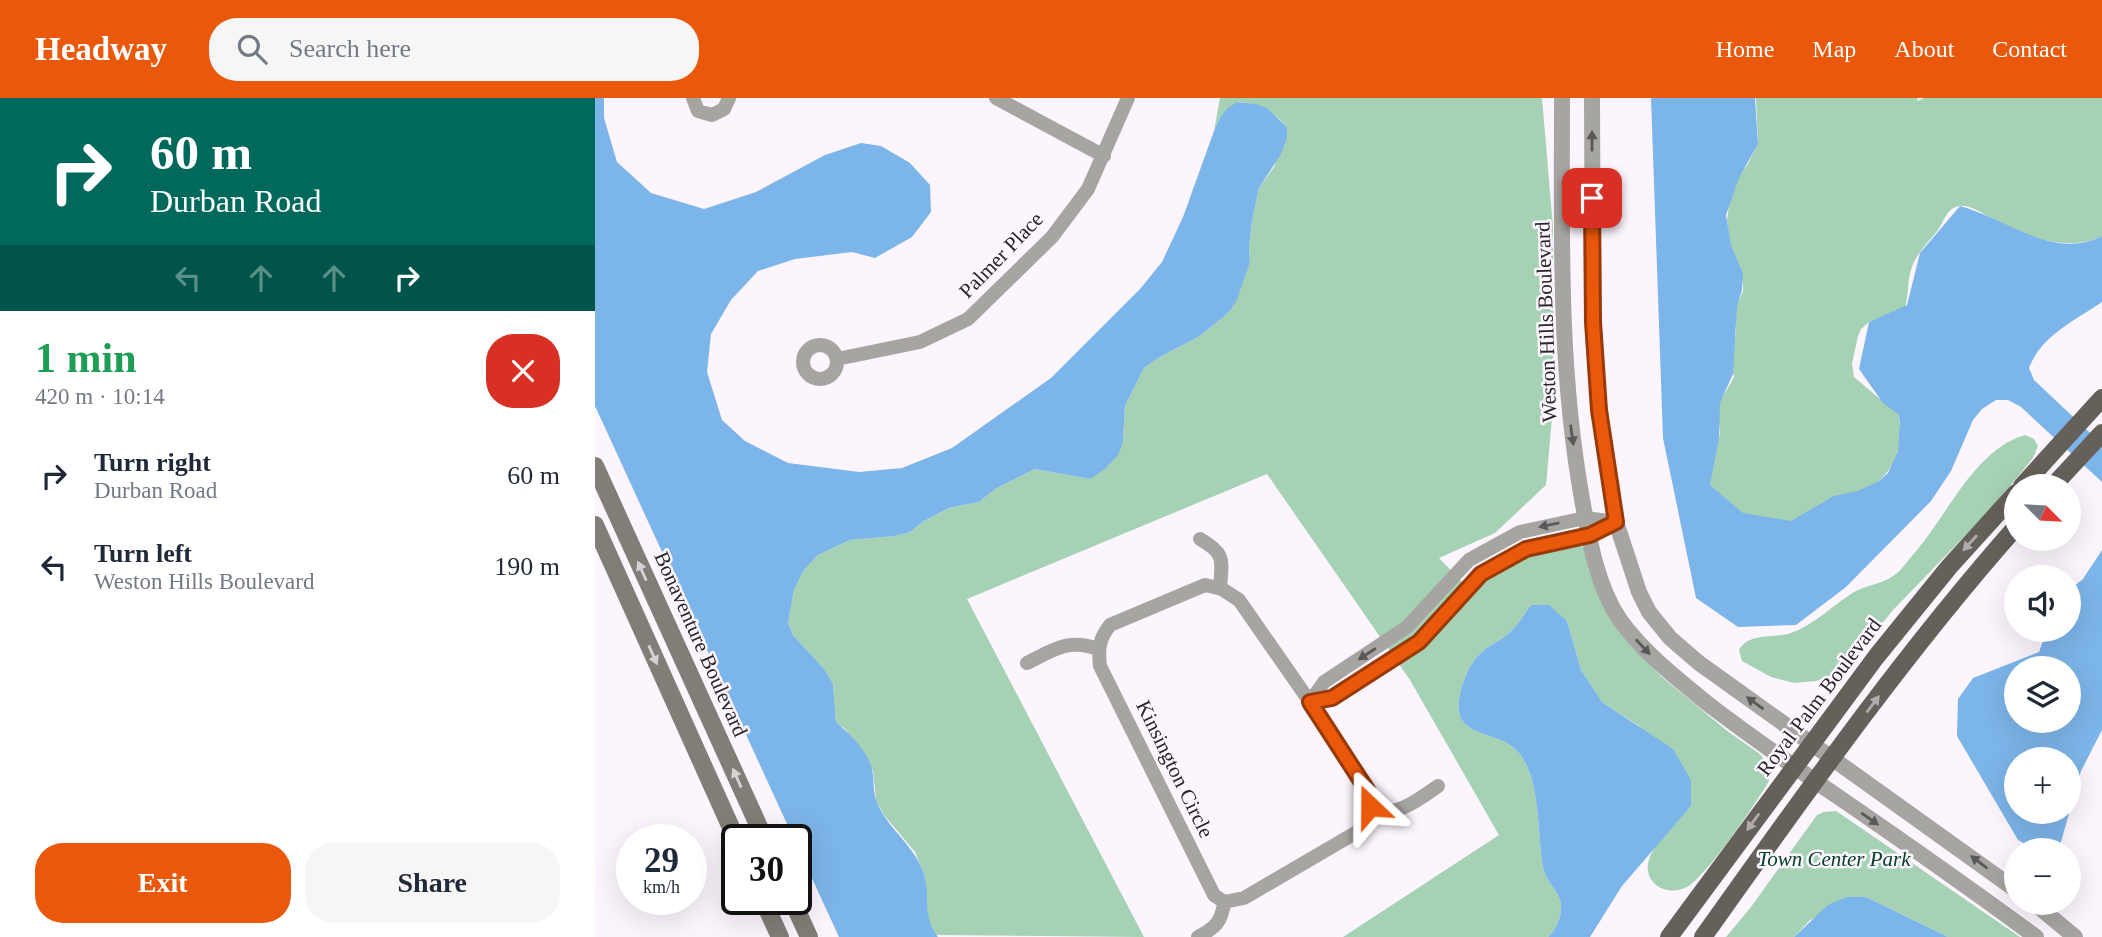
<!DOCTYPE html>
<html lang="en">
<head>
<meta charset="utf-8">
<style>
	:root { --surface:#fff; --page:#f6f6f7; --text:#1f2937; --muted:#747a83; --accent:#ea580c }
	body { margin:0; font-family:"Times New Roman",serif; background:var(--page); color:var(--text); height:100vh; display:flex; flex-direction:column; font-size:26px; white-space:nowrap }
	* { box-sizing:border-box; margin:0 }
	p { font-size:23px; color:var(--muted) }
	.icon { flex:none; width:38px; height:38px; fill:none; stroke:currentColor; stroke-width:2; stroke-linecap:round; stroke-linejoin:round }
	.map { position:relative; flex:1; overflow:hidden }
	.panel { display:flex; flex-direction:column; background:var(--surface); width:595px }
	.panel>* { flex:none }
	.top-card { background:#00695c; color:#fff; overflow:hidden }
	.needle { width:46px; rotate:114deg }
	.buttons { position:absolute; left:1409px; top:376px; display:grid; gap:14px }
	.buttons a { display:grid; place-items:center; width:77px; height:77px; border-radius:50%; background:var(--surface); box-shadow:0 7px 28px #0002; font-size:35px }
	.speed { position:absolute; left:21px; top:726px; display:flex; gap:14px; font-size:35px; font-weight:700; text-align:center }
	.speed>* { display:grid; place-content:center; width:91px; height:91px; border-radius:50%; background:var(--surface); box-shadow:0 7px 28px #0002; line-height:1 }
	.speed small { font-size:18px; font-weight:400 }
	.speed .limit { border:4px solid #111; border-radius:10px; background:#fff; color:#111 }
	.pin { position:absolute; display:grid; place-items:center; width:60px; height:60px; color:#fff; margin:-30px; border-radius:14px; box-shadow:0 4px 10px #0006 }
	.me { position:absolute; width:77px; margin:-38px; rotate:337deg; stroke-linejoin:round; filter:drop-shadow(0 0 5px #0008) }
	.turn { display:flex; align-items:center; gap:24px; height:147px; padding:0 35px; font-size:32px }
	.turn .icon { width:91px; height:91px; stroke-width:2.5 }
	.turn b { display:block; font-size:49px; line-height:60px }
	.lanes { display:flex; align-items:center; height:66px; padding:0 35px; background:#0003; justify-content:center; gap:35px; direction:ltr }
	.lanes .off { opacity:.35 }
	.round { display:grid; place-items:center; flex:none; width:74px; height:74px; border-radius:28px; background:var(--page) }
	.summary { display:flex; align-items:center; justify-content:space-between; height:119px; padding:0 35px }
	h1 { font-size:42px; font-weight:600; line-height:52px; color:#1e9e55 }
	.primary-button { display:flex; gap:14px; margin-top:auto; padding:14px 35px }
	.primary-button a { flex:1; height:80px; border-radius:28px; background:var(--accent); color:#fff; font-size:28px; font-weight:600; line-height:80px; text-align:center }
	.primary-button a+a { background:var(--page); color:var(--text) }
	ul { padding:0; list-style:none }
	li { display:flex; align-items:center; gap:21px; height:91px; padding:0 35px }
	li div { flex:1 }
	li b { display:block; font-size:26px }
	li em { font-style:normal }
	header { display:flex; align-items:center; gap:42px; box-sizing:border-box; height:98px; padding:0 35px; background:var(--accent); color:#fff }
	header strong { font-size:33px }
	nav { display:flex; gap:38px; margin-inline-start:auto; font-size:24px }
	.search { width:490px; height:63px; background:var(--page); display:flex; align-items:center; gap:18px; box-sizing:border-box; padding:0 24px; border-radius:28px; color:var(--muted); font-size:26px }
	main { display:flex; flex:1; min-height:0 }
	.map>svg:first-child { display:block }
	.green { fill:#a5d1b5 }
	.water { fill:#7cb5e9; fill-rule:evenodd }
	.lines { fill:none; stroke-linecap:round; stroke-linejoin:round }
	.minor { stroke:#a7a5a1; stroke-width:14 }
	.tertiary { stroke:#a7a5a1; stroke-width:16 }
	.secondary { stroke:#817d77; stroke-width:18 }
	.primary { stroke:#65615a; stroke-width:18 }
	.oneway { fill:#5b5859 }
	.oneway2 { fill:#b0abac }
	.oneway3 { fill:#d7d1d6 }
	.route-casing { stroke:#983908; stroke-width:18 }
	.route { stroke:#ea580c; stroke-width:12 }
	.labels { text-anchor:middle; stroke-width:5; stroke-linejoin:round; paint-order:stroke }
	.street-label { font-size:21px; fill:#282529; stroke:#fcf5fe }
	.park-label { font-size:21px; font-style:italic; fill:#044126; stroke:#fcf5fe }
</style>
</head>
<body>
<header>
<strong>Headway</strong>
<div class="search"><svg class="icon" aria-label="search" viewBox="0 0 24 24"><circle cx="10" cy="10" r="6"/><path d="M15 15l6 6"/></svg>Search here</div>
<nav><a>Home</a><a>Map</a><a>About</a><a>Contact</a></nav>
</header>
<main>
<section class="panel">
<div class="top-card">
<div class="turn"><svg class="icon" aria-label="right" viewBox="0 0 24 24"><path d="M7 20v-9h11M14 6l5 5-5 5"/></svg><div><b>60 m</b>Durban Road</div></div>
<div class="lanes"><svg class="icon off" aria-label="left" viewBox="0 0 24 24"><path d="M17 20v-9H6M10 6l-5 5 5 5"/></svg><svg class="icon off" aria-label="ahead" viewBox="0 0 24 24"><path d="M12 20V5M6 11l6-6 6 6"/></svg><svg class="icon off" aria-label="ahead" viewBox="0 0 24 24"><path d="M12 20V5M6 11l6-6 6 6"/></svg><svg class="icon" aria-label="right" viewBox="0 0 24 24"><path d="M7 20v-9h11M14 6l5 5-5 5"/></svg></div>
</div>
<div class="summary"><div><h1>1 min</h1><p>420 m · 10:14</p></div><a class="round" style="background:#d93025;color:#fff"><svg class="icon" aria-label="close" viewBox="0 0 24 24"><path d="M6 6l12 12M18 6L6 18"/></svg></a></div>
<ul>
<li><svg class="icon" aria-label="right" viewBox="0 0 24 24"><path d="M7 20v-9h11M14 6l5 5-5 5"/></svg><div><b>Turn right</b><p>Durban Road</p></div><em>60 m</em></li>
<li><svg class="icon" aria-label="left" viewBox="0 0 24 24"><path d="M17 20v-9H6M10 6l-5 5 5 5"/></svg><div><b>Turn left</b><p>Weston Hills Boulevard</p></div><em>190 m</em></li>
</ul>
<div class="primary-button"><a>Exit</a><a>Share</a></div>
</section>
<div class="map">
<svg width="1507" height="839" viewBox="0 0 1507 839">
	<rect width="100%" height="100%" fill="#fcf5fe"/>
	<path class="green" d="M 625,0 L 947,0 L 958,129 L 959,298 L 951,387 L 900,435 L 844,460 L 873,490 L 931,451 L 977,444 L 991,450 L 1035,547 L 1068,580 L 1131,632 L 1165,656 L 1175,670 L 1174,683 C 1162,704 1111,779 1092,789 C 1083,794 1070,794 1061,787 C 1034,763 1080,727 1096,708 L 1044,628 L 1007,604 L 986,572 L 972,523 L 936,507 C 929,516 924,526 916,533 C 908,542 895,546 886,555 C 874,565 866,587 864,603 C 859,639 900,633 919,650 C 948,675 941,740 949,773 C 954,788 967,795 966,811 C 966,820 960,834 953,839 L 748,839 L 904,737 L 815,582 L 672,376 L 372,501 L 549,839 L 341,837 L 332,818 L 330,779 L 320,754 L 289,717 L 281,702 L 278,673 L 251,632 L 241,624 L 238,586 L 230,572 L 198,537 L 193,525 L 199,492 L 208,473 L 223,457 L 255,442 L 300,438 L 315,434 L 329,423 L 354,410 L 384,404 L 400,391 L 440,371 L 495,381 L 528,344 L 530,308 L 549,270 L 563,260 L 605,238 L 632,216 L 655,164 L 654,150 L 657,123 L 664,90 L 679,69 L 692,29 C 677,12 665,6 643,4 L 626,18 L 619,33 Z
		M 1161,0 L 1322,0 L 1323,3 L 1329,0 L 1507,0 L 1507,138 C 1475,154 1434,140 1403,124 C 1393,119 1376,106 1364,108 C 1351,111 1350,122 1343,132 C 1333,145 1321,155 1316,172 C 1312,184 1314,197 1310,209 L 1274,224 L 1266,231 L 1263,238 L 1257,266 L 1259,279 L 1303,316 C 1309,340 1303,366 1284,383 L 1203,425 L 1152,421 L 1116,396 L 1115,382 L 1125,335 L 1122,309 L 1139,279 L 1135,262 L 1141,235 L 1141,210 L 1148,193 L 1148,185 L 1137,167 L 1132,122 L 1134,107 L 1143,80 L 1153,66 L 1163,45 Z
		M 1430,337 L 1439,341 L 1443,348 L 1438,360 L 1395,412 L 1298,512 L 1259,561 L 1240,576 L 1221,583 L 1199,585 L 1176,579 L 1147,563 L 1144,552 C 1154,534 1178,541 1196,535 C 1219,527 1238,507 1259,494 C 1271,487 1287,486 1298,478 C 1305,474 1311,465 1316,459 C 1351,421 1378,352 1430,337 Z
		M 1241,713 L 1250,719 L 1425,839 L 1353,839 L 1271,799 L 1215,822 L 1199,839 L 1131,839 L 1156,809 L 1222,717 L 1229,714 Z"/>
	<path class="water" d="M 0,0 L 9,0 L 9,20 L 22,64 L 56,95 L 109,111 L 161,94 L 230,57 L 266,45 L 286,48 L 315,65 L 335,87 L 336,114 L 317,139 L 280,160 L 257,154 L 200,161 L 163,173 L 136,202 L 116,236 L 112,274 L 127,322 L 150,343 L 193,365 L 264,374 L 307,370 L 357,350 L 456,280 L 545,191 L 567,164 L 588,119 L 619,33 L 626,18 L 633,10 L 642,4 L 661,6 L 672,10 L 692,29 L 692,40 L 686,56 L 664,90 L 657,123 L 654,150 L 655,164 L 641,204 L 632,216 L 605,238 L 563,260 L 549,270 L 530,308 L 528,344 L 523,357 L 511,370 L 495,381 L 440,371 L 400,391 L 384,404 L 354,410 L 329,423 L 315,434 L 300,438 L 255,442 L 223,457 L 208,473 L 199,492 L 193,525 L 198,537 L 230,572 L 238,586 L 241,624 C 256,637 276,656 278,677 C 279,685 278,695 282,704 C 293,732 319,746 329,776 C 336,801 326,814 343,839 L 244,839 L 0,308 Z
		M 1056,0 L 1160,0 L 1163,46 L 1144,80 L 1131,117 L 1136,147 L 1148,176 L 1147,192 L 1142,209 L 1138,276 L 1125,305 L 1124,340 L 1115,387 L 1148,415 L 1196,423 L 1239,398 L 1263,393 L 1284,383 L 1293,375 L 1303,353 L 1305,324 L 1303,316 L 1288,305 L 1264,271 L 1274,224 L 1312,207 L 1325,155 L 1365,108 C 1411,120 1458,163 1507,138 L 1507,204 C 1479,223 1446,238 1434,270 L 1439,282 L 1507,346 L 1507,384 L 1426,309 L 1413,302 L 1401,302 L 1387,311 L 1378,322 L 1356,373 L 1336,403 L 1251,489 L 1201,527 L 1143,529 L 1101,500 L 1068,340 Z
		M 1507,452 L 1507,632 L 1486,673 L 1466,744 L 1456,752 L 1441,752 L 1423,742 L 1362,638 L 1363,601 L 1378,580 L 1444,554 L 1452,532 L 1474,532 L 1474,492 L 1488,481 ZM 1421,570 L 1474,570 L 1474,623 L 1421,623 ZM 1421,662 L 1474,662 L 1474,714 L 1421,714 Z
		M 936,507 L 954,507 L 972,523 L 986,572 L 1007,604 L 1078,651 L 1096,682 L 1096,708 L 1027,788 L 995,839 L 953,839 C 960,834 966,820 966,811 C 967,795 954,788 949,773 C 941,740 948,675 919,650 C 900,633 859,639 864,603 C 866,587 874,565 886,555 C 895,546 908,542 916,533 C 924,526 929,516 936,507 Z
		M 1252,799 L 1271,799 L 1353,839 L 1199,839 L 1233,807 Z"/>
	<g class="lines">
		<path class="minor" d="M 98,0 L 103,13 L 117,17 L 129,11 L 134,0
			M 401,0 L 509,58
			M208 264a17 17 0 1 1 34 0a17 17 0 1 1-34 0Z
			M 242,261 L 325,244 L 373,221 L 457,139 L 493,91 L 533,0
			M 605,441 C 631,456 627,462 625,490
			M 610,487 L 627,491 L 644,502 L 715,604 L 772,692 C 776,710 773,719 762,734 L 649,800 L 629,804 L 619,797 L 505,568 C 503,551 504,541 515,527 Z
			M 432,565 C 458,552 474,540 503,551
			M 715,604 L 729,584 L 812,529 L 874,462 L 925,434 L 990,420 L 1021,424
			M 715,604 L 737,600 L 823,544 L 886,476 L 931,451 L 995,437 L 1021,424
			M 774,715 C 805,716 819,705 843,688
			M 603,839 C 620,830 627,824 629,804"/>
		<path class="tertiary" d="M 967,0 C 967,134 963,268 987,401 C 994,441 1002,488 1025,522 C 1049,555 1081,580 1113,606 C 1155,638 1198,668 1242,698 C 1309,744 1376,791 1441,839
			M 997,0 L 998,224 L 1004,312 L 1021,424 L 1044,494 L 1054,514 L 1075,540 L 1104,565 L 1421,792
			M 1439,805 L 1480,839"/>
		<path class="secondary" d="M 0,368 L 170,742
			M 0,427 L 142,743
			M 168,802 L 185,839
			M 197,802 L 214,839"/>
		<path class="primary" d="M 1427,388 L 1507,300
			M 1458,388 L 1507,335
			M 1074,839 L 1281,559 L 1354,469 L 1421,395
			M 1108,839 C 1208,699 1307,558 1421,429"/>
	</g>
	<defs><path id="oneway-solid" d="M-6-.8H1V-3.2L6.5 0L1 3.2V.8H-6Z" transform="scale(1.75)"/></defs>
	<g class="oneway">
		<use href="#oneway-solid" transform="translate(997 43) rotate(-90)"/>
		<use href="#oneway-solid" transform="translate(977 337) rotate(82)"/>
		<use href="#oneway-solid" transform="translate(954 427) rotate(168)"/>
		<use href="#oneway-solid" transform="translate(1048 549) rotate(47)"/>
		<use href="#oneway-solid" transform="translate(772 556) rotate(147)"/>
		<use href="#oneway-solid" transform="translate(1160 605) rotate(-144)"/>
		<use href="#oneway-solid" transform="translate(1275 721) rotate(35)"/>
		<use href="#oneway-solid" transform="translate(1384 764) rotate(-143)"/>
	</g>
	<g class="oneway2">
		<use href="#oneway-solid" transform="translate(1375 445) rotate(132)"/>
		<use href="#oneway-solid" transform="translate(1278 606) rotate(-53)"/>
		<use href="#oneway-solid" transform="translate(1158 724) rotate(126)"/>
	</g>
	<g class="oneway3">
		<use href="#oneway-solid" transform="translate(47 473) rotate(-114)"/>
		<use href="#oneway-solid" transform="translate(58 557) rotate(66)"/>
		<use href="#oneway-solid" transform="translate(142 680) rotate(-114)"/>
	</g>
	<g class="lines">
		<g class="route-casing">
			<path id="route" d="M 775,708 L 772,692 L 715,604 L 737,600 L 824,544 L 886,476 L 931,451 L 995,437 L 1021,424 L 1004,312 L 998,224 L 997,100"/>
		</g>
		<use href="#route" class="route"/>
	</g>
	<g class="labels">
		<g class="street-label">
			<text transform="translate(406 157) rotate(-46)" y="7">Palmer Place</text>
			<text transform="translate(951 224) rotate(-92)" y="7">Weston Hills Boulevard</text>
			<text transform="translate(106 546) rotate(66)" y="7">Bonaventure Boulevard</text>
			<text transform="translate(1224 599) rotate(-53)" y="7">Royal Palm Boulevard</text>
			<text transform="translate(580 671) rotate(64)" y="7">Kinsington Circle</text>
		</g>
		<g class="park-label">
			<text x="1239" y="768">Town Center Park</text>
		</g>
	</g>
</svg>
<div class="buttons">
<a><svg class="needle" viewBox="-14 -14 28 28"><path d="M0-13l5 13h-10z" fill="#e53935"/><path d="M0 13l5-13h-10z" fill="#747a83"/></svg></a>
<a><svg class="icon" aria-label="sound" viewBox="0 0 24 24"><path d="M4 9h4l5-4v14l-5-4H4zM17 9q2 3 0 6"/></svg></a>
<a><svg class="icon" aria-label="layers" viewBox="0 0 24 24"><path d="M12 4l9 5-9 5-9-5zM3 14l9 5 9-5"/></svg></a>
<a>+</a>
<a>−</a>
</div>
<div class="speed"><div>29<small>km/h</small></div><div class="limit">30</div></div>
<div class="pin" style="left:997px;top:100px;background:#d93025"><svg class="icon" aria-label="arrive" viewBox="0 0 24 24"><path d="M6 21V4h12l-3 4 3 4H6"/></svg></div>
<svg class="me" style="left:775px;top:708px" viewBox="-20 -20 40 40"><path d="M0-17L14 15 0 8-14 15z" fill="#ea580c" stroke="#fff" stroke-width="4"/></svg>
</div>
</main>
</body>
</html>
